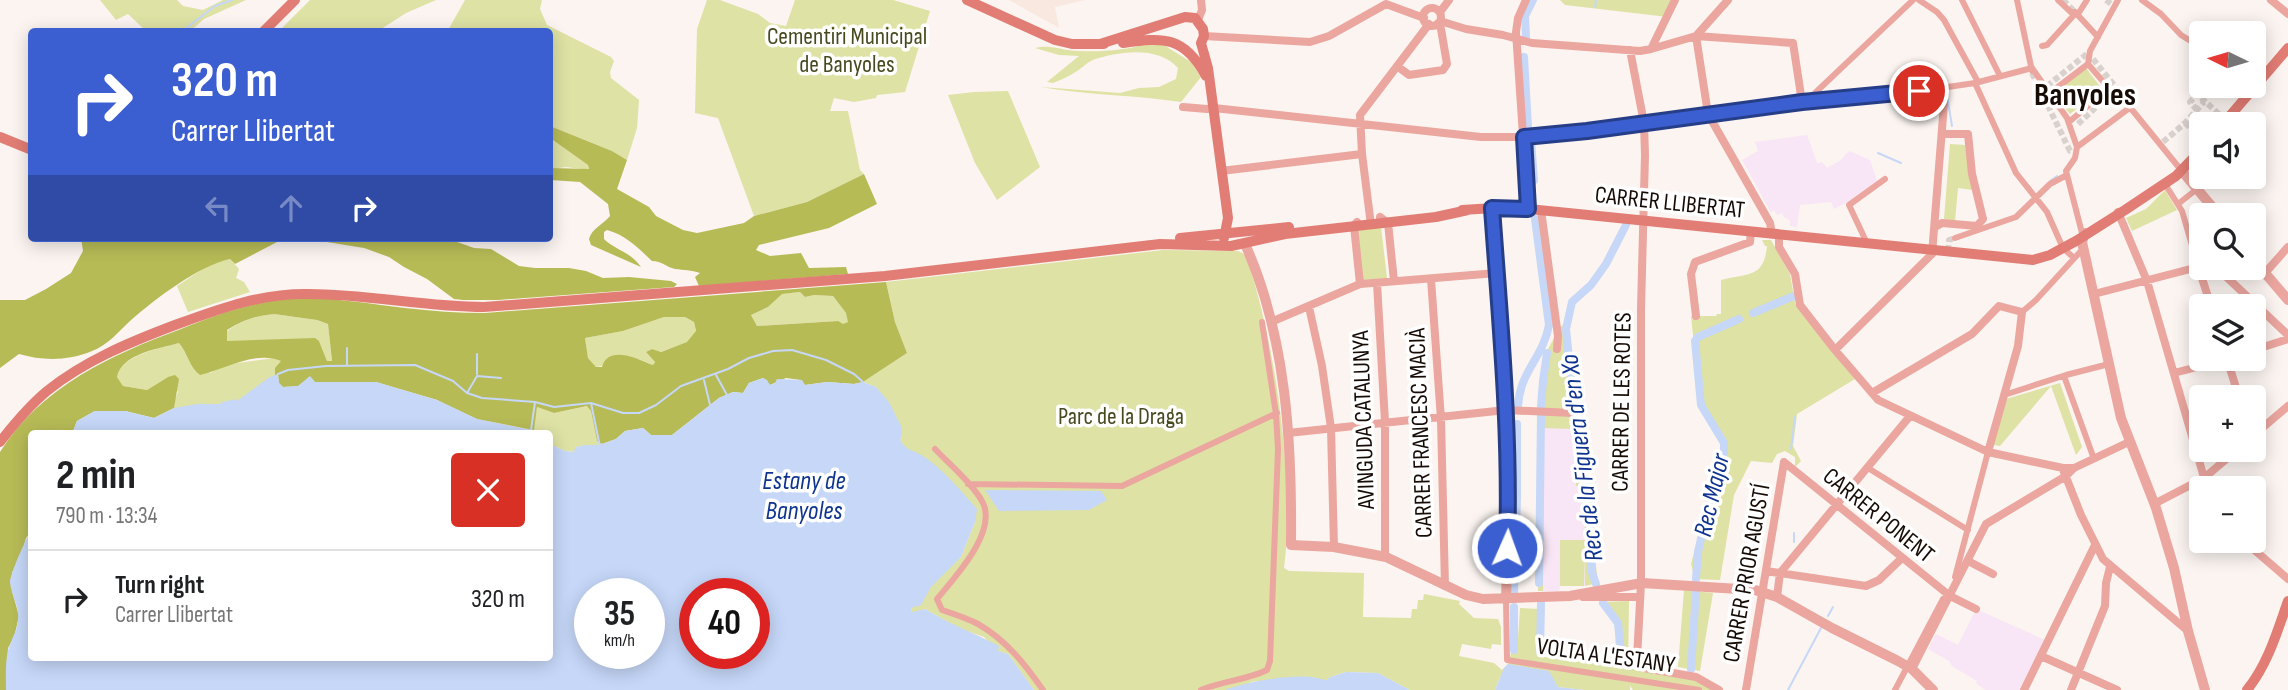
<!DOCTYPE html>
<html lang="en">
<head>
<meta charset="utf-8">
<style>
	:root { --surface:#fff; --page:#f2f2f2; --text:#202124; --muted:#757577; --line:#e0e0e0 }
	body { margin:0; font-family:"Sofia Sans Condensed",sans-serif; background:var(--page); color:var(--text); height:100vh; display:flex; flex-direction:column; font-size:26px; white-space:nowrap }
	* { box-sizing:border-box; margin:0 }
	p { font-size:23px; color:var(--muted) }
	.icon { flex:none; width:38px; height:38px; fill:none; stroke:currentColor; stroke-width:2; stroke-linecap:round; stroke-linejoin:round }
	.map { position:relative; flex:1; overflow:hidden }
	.sheet { position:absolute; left:28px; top:430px; width:525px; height:231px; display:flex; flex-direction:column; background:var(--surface); border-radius:7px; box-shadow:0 4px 18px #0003 }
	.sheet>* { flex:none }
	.top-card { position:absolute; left:28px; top:28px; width:525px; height:214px; border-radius:7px; box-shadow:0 4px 18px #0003; background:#3b5ed0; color:#fff; overflow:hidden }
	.needle { width:46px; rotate:275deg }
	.tools { position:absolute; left:2189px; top:21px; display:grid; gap:14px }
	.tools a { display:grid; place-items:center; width:77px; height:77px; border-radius:7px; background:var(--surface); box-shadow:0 4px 18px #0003; font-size:35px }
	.speed { position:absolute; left:574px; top:578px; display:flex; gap:14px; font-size:35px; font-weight:700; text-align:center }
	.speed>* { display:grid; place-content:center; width:91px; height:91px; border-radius:50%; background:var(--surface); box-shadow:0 4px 18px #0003; line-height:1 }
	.speed small { font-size:18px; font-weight:400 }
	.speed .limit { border:10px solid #d22; background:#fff; color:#111 }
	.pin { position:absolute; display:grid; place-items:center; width:60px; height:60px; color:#fff; margin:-30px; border:4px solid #fff; border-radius:50%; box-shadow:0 2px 7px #0007 }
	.me { position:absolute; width:77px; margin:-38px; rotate:2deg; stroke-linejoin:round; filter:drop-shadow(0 0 5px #0008) }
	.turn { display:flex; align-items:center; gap:24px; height:147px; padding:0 28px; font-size:32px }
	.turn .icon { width:91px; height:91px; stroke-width:2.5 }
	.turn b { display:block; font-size:49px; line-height:60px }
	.lanes { display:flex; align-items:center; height:66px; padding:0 28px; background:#0003; justify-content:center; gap:35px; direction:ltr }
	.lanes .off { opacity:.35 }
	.round { display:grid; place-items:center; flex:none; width:74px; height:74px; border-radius:7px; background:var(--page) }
	.summary { display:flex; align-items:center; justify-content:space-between; height:119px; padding:0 28px }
	h1 { font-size:42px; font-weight:700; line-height:52px }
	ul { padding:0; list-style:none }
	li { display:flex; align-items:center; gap:21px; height:98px; padding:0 28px; border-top:2px solid var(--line) }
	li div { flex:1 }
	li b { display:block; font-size:26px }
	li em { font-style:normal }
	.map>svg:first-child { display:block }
	.built { fill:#f9e8df }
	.education { fill:#f8e5f5 }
	.green { fill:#dee2a4 }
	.forest { fill:#b7bb56; fill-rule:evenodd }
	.water { fill:#c6d7f8; fill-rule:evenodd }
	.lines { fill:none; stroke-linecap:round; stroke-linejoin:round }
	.stream { stroke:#c6d7f8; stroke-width:2 }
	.canal { stroke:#c6d7f8; stroke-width:8 }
	.pedestrian-tunnel { stroke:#d9d1cd; stroke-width:6; stroke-dasharray:6 3; stroke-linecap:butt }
	.pedestrian { stroke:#eba69f; stroke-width:6 }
	.minor { stroke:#eba69f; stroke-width:8 }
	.tertiary { stroke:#eba69f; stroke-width:10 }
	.secondary { stroke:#e17d74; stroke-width:10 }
	.route-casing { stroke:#263d87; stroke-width:18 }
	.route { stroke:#3b5ed0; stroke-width:12 }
	.labels { text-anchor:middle; stroke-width:7; stroke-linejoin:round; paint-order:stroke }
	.park-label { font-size:24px; fill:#48491f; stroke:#fff }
	.street-label { font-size:24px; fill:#160b05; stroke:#fff }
	.water-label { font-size:26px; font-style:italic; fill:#0f348f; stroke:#fff }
	.district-label { font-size:32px; font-weight:bold; fill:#160b05; stroke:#fff }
</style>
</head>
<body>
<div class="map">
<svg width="2288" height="690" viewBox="0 0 2288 690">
	<rect width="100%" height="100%" fill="#fbf4f0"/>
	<path class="built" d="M 1009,0 L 1085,0 L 1055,7 L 1059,28 Z"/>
	<path class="education" d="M 1807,135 L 1817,163 L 1822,162 L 1827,168 L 1841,160 L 1849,151 L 1870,160 L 1877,181 L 1850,201 L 1834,209 L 1831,202 L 1800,205 L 1797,227 L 1790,226 L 1790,220 L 1784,217 L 1782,213 L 1777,215 L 1774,210 L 1771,212 L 1742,160 L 1758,151 L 1755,142 Z
		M 1544,428 L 1574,428 L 1576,485 L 1580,486 L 1584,498 L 1585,586 L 1560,586 L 1559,591 L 1543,591 Z
		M 1976,609 L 2045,640 L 2019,690 L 1985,690 L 1976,683 L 1977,681 L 1952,666 L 1949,661 L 1928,649 L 1936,634 L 1958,645 Z"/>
	<path class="green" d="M 100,0 L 177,0 L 183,6 L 203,10 L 223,0 L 246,0 L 204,19 L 189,32 L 146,31 L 128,14 L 116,20 Z
		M 310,0 L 436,0 L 406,13 L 378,31 L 279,31 Z
		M 465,0 L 542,0 L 540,9 L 547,25 L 611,57 L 614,61 L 610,72 L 611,78 L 639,100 L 637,128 L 627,160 L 612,151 L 550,126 L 550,32 L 447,32 Z
		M 707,0 L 720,0 L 758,14 L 770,23 L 786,26 L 795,0 L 893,0 L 930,11 L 905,92 L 877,95 L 876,98 L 854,102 L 834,98 L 830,111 L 848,111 L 860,170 L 864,174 L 807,202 L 754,216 L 718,118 L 695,113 L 697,29 Z
		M 1560,0 L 1675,0 L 1668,17 L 1565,5 Z
		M 1150,43 L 1162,44 L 1191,62 L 1201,77 L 1181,102 C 1134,95 1087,95 1041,87 L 1120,93 L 1139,88 L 1159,87 L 1176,79 L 1178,68 C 1159,46 1121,51 1095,59 C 1089,61 1083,67 1077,71 C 1070,76 1061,80 1053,83 L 1047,82 L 1079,56 L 1059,55 L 1035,48 C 1053,44 1061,51 1079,51 C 1102,52 1129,50 1150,43 Z
		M 2086,68 L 2102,89 L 2070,114 L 2053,94 Z
		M 1008,91 L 1040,167 L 997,200 L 975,163 L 948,95 L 974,92 Z
		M 550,138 L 588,165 L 589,170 L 566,167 L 550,169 Z
		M 1950,144 L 1965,145 L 1973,190 L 1958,188 L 1955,221 L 1944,219 Z
		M 2165,190 L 2177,210 L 2132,231 L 2126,218 L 2146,209 Z
		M 1381,227 L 1387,278 L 1363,280 L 1358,230 Z
		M 1762,240 L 1771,240 L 1790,274 L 1795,303 L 1798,308 L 1855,379 L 1797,414 L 1793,446 L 1801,461 L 1795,467 L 1795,457 L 1785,451 L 1777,454 L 1772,463 L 1751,461 L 1734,495 L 1720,580 L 1695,579 L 1691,564 L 1708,501 L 1708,491 L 1721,450 L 1721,443 L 1700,410 L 1697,401 L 1697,372 L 1691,316 L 1716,316 L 1717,314 L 1721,314 L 1721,280 C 1747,273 1764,279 1767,246 L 1765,246 Z
		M 1163,250 L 1238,251 L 1246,255 L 1249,263 C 1270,335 1283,407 1286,482 C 1287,511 1288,539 1284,568 L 1289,571 L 1364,573 L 1363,617 L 1411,618 L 1412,609 L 1417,609 L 1418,600 L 1423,600 L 1424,594 L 1460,601 L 1459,604 L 1474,618 L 1498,619 L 1501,627 L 1501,645 L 1492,644 L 1491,649 L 1462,644 L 1459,656 L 1494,663 L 1502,670 L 1508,664 L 1511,653 L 1517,653 L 1520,608 L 1539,609 L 1537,656 L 1615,666 L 1616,625 L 1599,602 L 1629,601 L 1628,668 C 1658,673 1690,674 1715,690 L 1633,690 L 1630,686 L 1630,690 L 1584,690 L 1558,687 L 1552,679 L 1500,677 L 1495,690 L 1410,690 L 1378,673 L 1346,672 L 1330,677 L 1327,680 L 1257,681 L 1251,682 L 1239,690 L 1034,690 L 1008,654 L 998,651 L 984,637 L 958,628 L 925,609 L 912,613 L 911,608 L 922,591 L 961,557 L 975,522 L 904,447 L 900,440 L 902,435 L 876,387 L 863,382 L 907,353 L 895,322 L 886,282 Z
		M 230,259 L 239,269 L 236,278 L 244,282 L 250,292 L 188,312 L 177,286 L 212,263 Z
		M 800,292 L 805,297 L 814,295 L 833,296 L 846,313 L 849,322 L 843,325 L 837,321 L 757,326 L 751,315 L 768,307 L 781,294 Z
		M 274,314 L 317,320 L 328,324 L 332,362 L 327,361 L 319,341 L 227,342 L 227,331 C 243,320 255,316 274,314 Z
		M 664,317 L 685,317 L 694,322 L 696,332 L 688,342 L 660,352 L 652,349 L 646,352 L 655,362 L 653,365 L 639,359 L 596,367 L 588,358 L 585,338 L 623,331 Z
		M 1568,324 L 1568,341 L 1573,370 L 1583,416 L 1586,469 L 1595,495 L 1596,512 L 1593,540 L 1598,583 L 1585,586 L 1584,551 L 1584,586 L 1560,586 L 1560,540 L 1585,540 L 1584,499 L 1580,498 L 1580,486 L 1576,486 L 1574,429 L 1544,428 L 1543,591 L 1538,591 L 1542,381 L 1546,353 L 1555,336 L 1555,328 Z
		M 179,343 L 210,373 L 230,364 L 274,358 L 281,361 L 304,380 L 376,382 L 533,430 L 537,407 L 554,413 L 588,406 L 591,411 L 597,441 L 602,443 C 593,449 583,443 575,448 L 575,452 L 565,451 L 550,444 L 550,434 L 525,434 L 223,405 L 171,429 L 175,399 L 178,392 L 168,377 L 147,390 L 123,386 L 117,377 C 122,354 159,349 179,343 Z
		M 2060,383 L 2082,447 L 2076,455 L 2051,386 L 2000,446 L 1993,445 L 2006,399 Z
		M 1684,590 L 1713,593 L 1700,671 L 1678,667 Z"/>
	<path class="forest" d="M 550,126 L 612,151 L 627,160 L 617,189 L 649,207 L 656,216 L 683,230 L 697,233 L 744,223 L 754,216 L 807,202 L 864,174 L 877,204 L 829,228 L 759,245 L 756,250 L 770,256 L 801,253 L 809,268 L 846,267 L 848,274 L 699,286 L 695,277 L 700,273 C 691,270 684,270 675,269 C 666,267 662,261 652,261 C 638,248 626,235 607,230 L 604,232 L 604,239 C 615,250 631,252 641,267 L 591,245 L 589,239 C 592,228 603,225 610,216 L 608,204 L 580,182 L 550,180 L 551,168 L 589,169 L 588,165 L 550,138 Z
		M 81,238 L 298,238 L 279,241 L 235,264 L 230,259 C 198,266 155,299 130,321 C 118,332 108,345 92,351 C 68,361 43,361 19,354 L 0,368 L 0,300 L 25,300 L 46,289 L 71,273 L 83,251 Z
		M 302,238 L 446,238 L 474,248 L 491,249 L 519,266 L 535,268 L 569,268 L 586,271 L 603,278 L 629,277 L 671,281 L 677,284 L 674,287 L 498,300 L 463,300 L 454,299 L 427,279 L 404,267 L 389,257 L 364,248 Z
		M 886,282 L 895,322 L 907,353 L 863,382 L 854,384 L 827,382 L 805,385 L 801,380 L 786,378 L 770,385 L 763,378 L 749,383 L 743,393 L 733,392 L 719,398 L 672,435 L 651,435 L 643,428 L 625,431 L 616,439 L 602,444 L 597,441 L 591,411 L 587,406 L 554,413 L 537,407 L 534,430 L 477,419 L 437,400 L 376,382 L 315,382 L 310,377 L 298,386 L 283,387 L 279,383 L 278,374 L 275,375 L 275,368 L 281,361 C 255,350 224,370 200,375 C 189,367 188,353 179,343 C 159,349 122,353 117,377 L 123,386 L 147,390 L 168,377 L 175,375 L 179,379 L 174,408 L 154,418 L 125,411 L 95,411 L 77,421 L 72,434 L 32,434 L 31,532 L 26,538 L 22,552 L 12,573 L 12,591 L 19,616 L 14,638 L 8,648 L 6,690 L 0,690 L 0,452 C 42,386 111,355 181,329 C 216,315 251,302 289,299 C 328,296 367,304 405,308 C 432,311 458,313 485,313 ZM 800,292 L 805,297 L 814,295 L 833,296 L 846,313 L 848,322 L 843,324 L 838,321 L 757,326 L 751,315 L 768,307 L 782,294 ZM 274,314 L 317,320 L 328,324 L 332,361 L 327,361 L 319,341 L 315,338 L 227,341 L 227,330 C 243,320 255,316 274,314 ZM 664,317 L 685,317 L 694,322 L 696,331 L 687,342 L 661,352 L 652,349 L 646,352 L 655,362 L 653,365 C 638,359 608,344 602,367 L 596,367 L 588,358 L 585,338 L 623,331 Z"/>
	<path class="water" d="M 278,374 L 279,383 L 283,387 L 298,386 L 310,376 L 315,382 L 376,382 L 437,400 L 477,419 L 531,430 L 534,430 L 533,434 L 72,434 L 77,421 L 95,411 L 125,411 L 154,418 L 174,408 L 197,404 L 222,404 L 222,402 L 236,399 L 237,401 L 268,378 Z
		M 763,378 L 767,380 L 770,385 L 775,383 L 777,379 L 802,380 L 805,385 L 827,382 L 854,384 L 863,382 L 876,387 L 889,402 L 901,426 L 902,435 L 900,440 C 906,451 914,450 923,456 C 943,469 961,491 977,509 L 975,522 L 961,557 L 931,587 L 921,605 L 911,608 L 912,612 L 925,609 C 949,624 974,633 999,646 L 998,651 L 1008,654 L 1034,690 L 6,690 C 6,677 5,664 8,651 C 10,641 17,632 18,620 C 20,607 11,595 10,582 C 10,575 26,537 31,532 L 32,658 L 550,658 L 550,444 L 565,451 L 574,452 L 575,448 C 580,444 593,445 599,445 L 597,441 L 602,444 L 616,439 L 625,431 L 643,428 L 651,435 L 672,435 L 719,398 L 733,392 L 743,393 L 749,383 ZM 590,593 L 649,593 L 649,653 L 590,653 ZM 695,593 L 754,593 L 754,653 L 695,653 Z
		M 985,490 L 1101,491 L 1107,500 L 1089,510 L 999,511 Z
		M 1508,664 L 1549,671 L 1558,687 L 1584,690 L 1495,690 L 1504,668 Z
		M 1346,672 L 1378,673 L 1410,690 L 1225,690 C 1247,682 1293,673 1316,678 C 1320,678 1323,680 1327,680 L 1330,677 Z"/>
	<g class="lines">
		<path class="stream" d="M 1595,7 L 1596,0
			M 181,32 L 215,6 L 232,0
			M 1946,90 L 1952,126
			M 1878,153 L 1901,163
			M 2050,181 L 2057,176
			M 347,365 L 347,348
			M 278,374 L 288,370 L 326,366 L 415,365 L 453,381 L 467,393 L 482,398 L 535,402
			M 477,374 L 477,354
			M 716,375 L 727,395
			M 704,380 L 710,405
			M 467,393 L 477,376 L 501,378
			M 591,403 L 623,413 L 639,413 L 656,405 L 681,386 L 728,369 L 749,358 L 773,351 L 792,350 L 826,360 L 854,374 L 863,382
			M 531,430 L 535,402 L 554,407 L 591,403 L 599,442
			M 1791,449 L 1795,417
			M 1794,533 L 1794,542
			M 1828,616 L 1833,607
			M 1788,690 L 1821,628"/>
		<path class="canal" d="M 1526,37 L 1525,16 L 1533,0
			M 1524,57 L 1528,127
			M 1531,140 L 1534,180
			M 1753,313 L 1794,296
			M 1518,406 C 1520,371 1543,358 1549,325 L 1535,219
			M 1541,406 L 1543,381 L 1547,353
			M 1696,579 L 1698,552 L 1717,469 L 1724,452 L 1724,443 L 1701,405 L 1695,341 L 1698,337 L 1739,319
			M 1539,583 L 1541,415
			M 1596,584 L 1592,572 L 1590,552 L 1591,502 L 1581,462 L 1578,413 L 1571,379 L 1566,329 L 1572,302 L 1591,285 L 1606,264 L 1626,225
			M 1514,593 L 1517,498 L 1517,424
			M 1603,603 L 1618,623 L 1622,662
			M 1514,650 L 1514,607
			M 1540,652 L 1541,603
			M 1691,669 L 1696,591"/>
		<path class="pedestrian-tunnel" d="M 2063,0 L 2075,12
			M 2106,0 L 2114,6
			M 2093,59 L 2126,100
			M 2032,73 L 2070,151 L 2072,151
			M 2047,86 L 2088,53
			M 2201,98 L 2214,86
			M 2197,110 L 2190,102 L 2197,94 L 2221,116
			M 2185,123 L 2201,137
			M 2078,124 L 2109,95
			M 2212,124 L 2224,111
			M 2163,142 L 2185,123 L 2204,102
			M 2191,151 L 2202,137
			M 1948,251 L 1949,240 L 1955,238"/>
		<path class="pedestrian" d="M 1919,0 L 1937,12 L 1944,20 L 1978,82
			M 1962,0 L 2000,76
			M 2017,0 L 2032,71
			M 2058,0 L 2074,15
			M 2142,0 L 2161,14 L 2181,35 L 2189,40
			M 2075,12 L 2098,37
			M 2078,14 L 2087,0
			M 2042,46 L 2047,45 L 2074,15 L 2074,12
			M 2088,64 L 2113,93 L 2133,111 L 2181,170
			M 2088,64 L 2090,51 L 2118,0
			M 2032,68 L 2067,118 L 2077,147
			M 1975,83 L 2016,173 L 2047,212 L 2063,248 L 2074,258
			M 1941,88 L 1975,83 L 2032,68
			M 2050,93 L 2088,64
			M 1811,101 L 1815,93 L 1913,0
			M 2069,122 L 2109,88
			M 2077,147 L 2075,158 L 2066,171 L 2082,233
			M 2077,147 L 2128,109
			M 2165,184 L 2182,211 L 2198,266
			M 2178,204 L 2197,189
			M 1955,238 L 2016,217 L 2050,184 L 2067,175
			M 1864,243 L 1865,239 L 1849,205 L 1885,179
			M 2022,312 L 2036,300 L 2080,252 L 2085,250
			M 2064,376 L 2094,459
			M 2004,395 L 2066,375 L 2109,364
			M 935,449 C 949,464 974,485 983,503 C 997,533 954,578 937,599 L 942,610 C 954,614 967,618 978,624 C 1006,640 1025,664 1043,690
			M 1868,468 L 1968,530
			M 968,484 L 1122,486 L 1277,413
			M 1955,577 L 1988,452
			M 1506,599 L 1507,660 L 1699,690
			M 1201,690 C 1222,681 1247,680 1267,670 L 1270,661 L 1278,449 L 1276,414 L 1262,322
			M 1895,690 L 1943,599"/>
		<path class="minor" d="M 1526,0 L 1518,18 L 1516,32 L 1528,209
			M 2271,0 L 2288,14
			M1423 17a9 9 0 1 1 18 0a9 9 0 1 1-18 0Z
			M 1440,12 L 1449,0
			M 1198,20 L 1202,10 L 1201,0
			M 1440,21 L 1466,29 L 1503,35 L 1532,43 L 1640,51 L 1651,49 L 1675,0
			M 1204,36 L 1310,42 L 1329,36 L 1386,4 L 1424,18
			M 1696,36 L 1708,114 L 1770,223 L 1772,234
			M 1696,36 L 1793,43 L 1802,102
			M 1651,49 L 1696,36 L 1728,0
			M 1630,50 L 1644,123 L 1645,155 L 1641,309 L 1641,583 L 1637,659 L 1644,668 L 1696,677 L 1719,690
			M 1397,66 L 1409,75 L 1443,70 L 1447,64 L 1441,29 L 1438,23
			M 1183,107 L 1207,109 L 1214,108 L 1481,137 L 1535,137 L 1802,102 L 1941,88 L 1944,104 L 1932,254
			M 1221,171 L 1362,154
			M 1541,210 L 1558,336 L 1557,349
			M 2118,212 L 2147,281 L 2207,488
			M 1380,217 L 1388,223 L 1394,281
			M 1357,222 L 1354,226 L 1360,284
			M 1371,225 L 1362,154 L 1360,115 L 1429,24
			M 1935,227 L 1942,223 L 1977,226 L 1983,219 L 1972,174 L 1968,134 L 1942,134
			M 1779,235 L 1779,247 L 1795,274 L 1800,305 L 1835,350 L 1878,400 L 1988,452 L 2063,468 L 2074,468
			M 2198,266 L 2211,306
			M 2217,268 L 2288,335
			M 2265,273 L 2288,247
			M 1431,279 L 1441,419 L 1445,586
			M 1377,283 L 1385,422 L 1385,557
			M 2094,294 L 2202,266
			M 1309,307 L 1322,366 L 1331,428 L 1334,547
			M 1696,316 L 1691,274 L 1695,262 L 1750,242 L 1751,232
			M 1271,322 L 1360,284 L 1497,273
			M 1835,350 L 1932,254
			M 2254,350 L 2288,339
			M 2227,359 L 2239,397
			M 2174,373 L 2228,359
			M 1872,393 L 1972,334 L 1999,306 L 2022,312 L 2018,346 L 1988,452
			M 1288,433 L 1506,410 L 1573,413
			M 2254,435 L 2288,406
			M 2064,472 L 2081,515 L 2103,559 L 2188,631
			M 2154,504 L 2204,478 L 2237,450
			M 2244,541 L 2288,579
			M 1968,561 L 1993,574
			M 1766,571 L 1866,586 L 1879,580 L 1902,558
			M 1583,597 L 1640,597
			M 1777,597 L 1780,573 L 1910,416
			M 2041,656 L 2117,690
			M 1912,669 L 1986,524 L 2066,476 L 2074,468 L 2129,442
			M 1746,690 L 1784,462 L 1950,596 L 1976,609
			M 2024,690 L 2095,545
			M 2071,690 L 2105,606 L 2106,583 L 2110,567"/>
		<path class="tertiary" d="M 2182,171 L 2219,215
			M 1491,208 L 1507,415 L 1509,498 L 1506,599
			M 2085,233 L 2082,242 L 2121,418 L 2156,508 L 2174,568 L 2188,631 L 2205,690
			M 1245,244 C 1287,337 1292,445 1291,545 L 1334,547 L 1386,557 L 1466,595 L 1483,599 L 1570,596 L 1642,583 L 1755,590 L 1777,597 L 1832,628 L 1898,661 L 1912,669 L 1933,690
			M 2254,256 L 2259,257 L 2259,266 L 2288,300"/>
		<path class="secondary" d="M 967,0 L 1055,40 L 1072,44 L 1104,44
			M 263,32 L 295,0
			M 1123,43 C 1164,37 1184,36 1206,76
			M 1100,44 L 1185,17 L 1195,18 L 1203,29 L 1204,36 L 1201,43 L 1208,68 L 1228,218 L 1224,238
			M 2223,124 L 2288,48
			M 0,137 L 32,150
			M 1462,210 L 1510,207 L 2033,260 L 2050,255 L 2076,241 L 2125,210 L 2176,176 L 2202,149
			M 1180,238 L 1289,227
			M 0,442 C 14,424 29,406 47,391 C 84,361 130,342 175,325 C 219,309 261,293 309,294 C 368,294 425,307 484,307 L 885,276 L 1160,244 L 1231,246 L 1285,234 L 1436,217 L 1468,210
			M 2247,690 C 2268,664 2277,632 2288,601"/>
	</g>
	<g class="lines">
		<g class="route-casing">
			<path id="route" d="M 1507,548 C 1511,434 1500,321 1492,208 L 1528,209 L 1524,137 L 1587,131 L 1802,102 L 1919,91"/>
		</g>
		<use href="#route" class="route"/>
	</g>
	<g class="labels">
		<g class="park-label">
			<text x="847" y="44">Cementiri Municipal<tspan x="847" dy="28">de Banyoles</tspan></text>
			<text x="1121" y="424">Parc de la Draga</text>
		</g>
		<g class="street-label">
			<text transform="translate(1670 202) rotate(6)" y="8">CARRER LLIBERTAT</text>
			<text transform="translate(1621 402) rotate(-89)" y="8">CARRER DE LES ROTES</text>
			<text transform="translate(1363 420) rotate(-92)" y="8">AVINGUDA CATALUNYA</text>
			<text transform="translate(1420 433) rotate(-92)" y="8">CARRER FRANCESC MACIÀ</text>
			<text transform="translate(1879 515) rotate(39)" y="8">CARRER PONENT</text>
			<text transform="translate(1746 573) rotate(-80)" y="8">CARRER PRIOR AGUSTÍ</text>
			<text transform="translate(1606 655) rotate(8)" y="8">VOLTA A L'ESTANY</text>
		</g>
		<g class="water-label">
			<text transform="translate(1581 458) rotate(-97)" y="9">Rec de la Figuera d'en Xo</text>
			<text x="804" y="489">Estany de<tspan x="804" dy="30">Banyoles</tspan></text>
			<text transform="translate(1711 495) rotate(-77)" y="9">Rec Major</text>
		</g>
		<g class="district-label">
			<text x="2085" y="105">Banyoles</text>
		</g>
	</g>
</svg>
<div class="tools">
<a><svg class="needle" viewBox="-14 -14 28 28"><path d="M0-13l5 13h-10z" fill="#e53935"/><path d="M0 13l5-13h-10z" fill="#757577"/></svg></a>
<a><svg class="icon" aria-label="sound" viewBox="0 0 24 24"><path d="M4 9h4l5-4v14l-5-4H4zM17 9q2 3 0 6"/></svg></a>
<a><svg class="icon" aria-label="search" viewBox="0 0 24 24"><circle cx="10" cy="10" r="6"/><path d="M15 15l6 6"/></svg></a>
<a><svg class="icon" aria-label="layers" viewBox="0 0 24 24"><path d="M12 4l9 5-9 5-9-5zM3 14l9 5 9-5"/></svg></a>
<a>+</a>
<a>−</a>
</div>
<div class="speed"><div>35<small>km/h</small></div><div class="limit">40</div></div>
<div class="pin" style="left:1919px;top:91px;background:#d93025"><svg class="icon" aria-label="arrive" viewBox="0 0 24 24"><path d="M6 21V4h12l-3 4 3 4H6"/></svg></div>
<svg class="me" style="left:1507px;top:548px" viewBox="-20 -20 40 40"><circle r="17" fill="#3b5ed0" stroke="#fff" stroke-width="3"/><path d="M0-11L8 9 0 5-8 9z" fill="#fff"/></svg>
<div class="top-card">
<div class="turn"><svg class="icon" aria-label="right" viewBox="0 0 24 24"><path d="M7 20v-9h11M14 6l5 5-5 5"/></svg><div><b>320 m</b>Carrer Llibertat</div></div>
<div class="lanes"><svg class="icon off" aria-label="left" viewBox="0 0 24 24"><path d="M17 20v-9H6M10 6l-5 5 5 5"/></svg><svg class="icon off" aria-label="ahead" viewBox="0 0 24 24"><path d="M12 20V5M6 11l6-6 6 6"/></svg><svg class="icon" aria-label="right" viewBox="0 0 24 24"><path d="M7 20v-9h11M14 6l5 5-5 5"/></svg></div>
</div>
<section class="sheet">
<div class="summary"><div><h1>2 min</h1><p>790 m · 13:34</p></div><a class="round" style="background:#d93025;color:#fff"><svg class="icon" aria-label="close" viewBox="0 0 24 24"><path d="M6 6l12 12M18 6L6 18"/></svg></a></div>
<ul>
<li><svg class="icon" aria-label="right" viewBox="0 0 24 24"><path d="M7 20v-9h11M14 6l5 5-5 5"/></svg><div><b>Turn right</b><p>Carrer Llibertat</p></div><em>320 m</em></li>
</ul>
</section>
</div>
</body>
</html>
